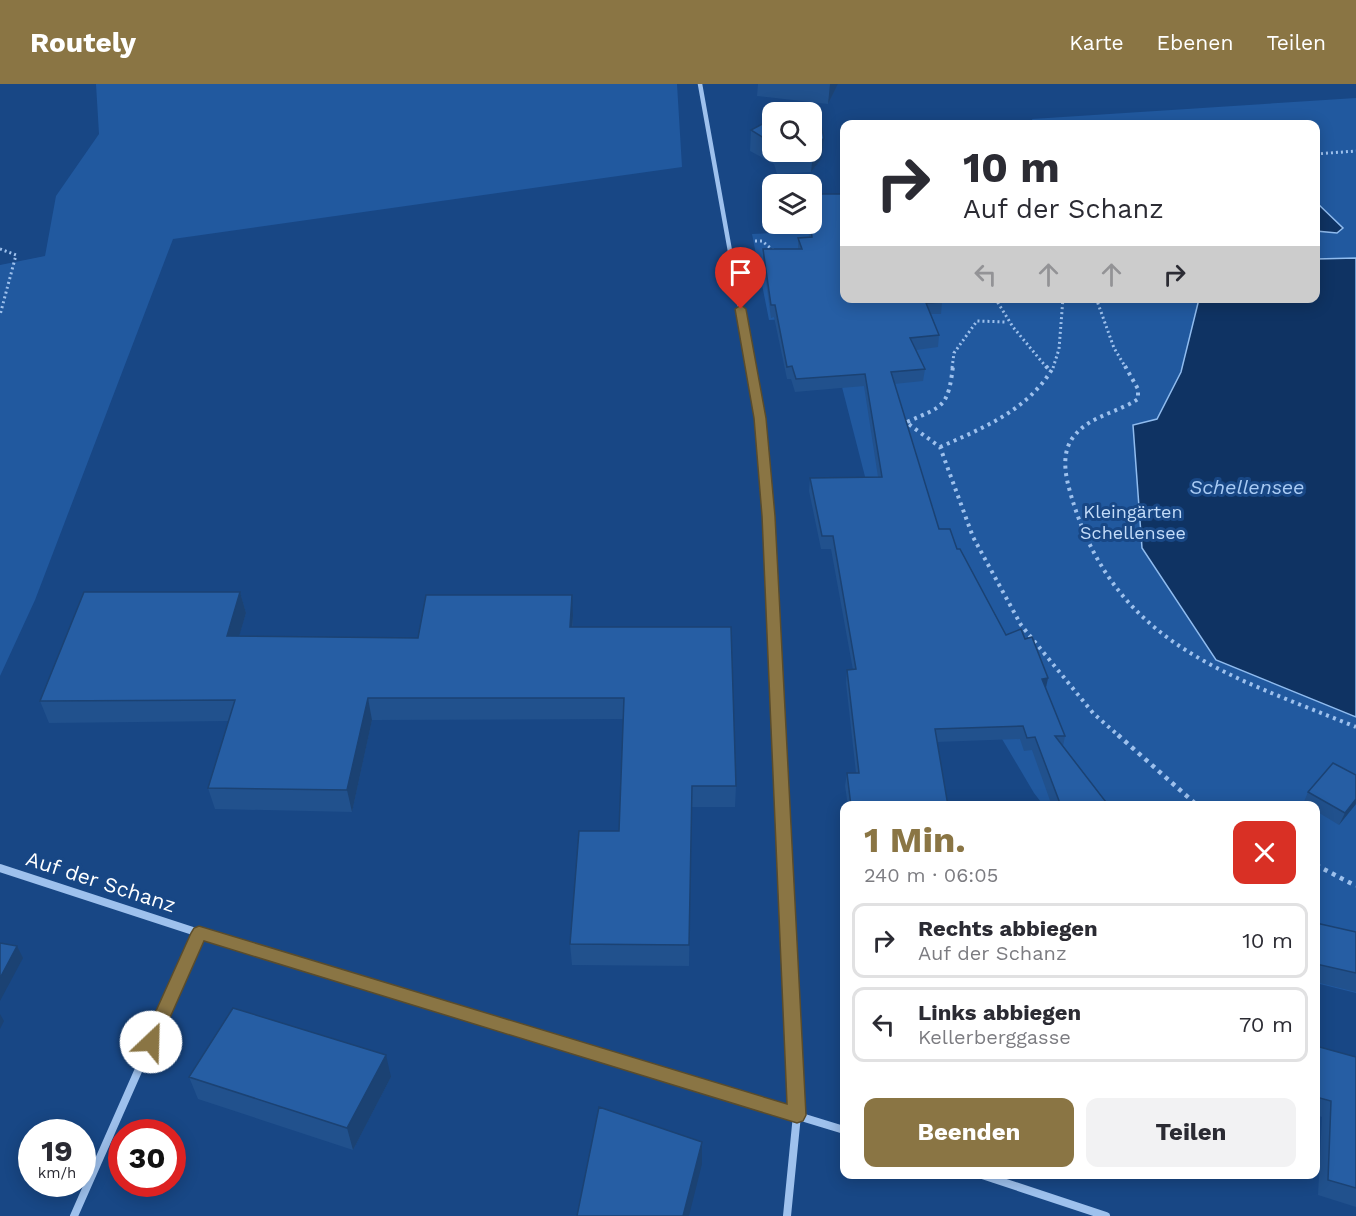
<!DOCTYPE html>
<html lang="de">
<head>
<meta charset="utf-8">
<style>
	:root { --surface:#fff; --page:#f2f2f3; --text:#2b2b33; --muted:#7c7c81; --line:#e1e1e2; --accent:#8a7544 }
	body { margin:0; font-family:"Work Sans",sans-serif; background:var(--page); color:var(--text); height:100vh; display:flex; flex-direction:column; font-size:22px; white-space:nowrap }
	* { box-sizing:border-box; margin:0 }
	p { font-size:20px; color:var(--muted) }
	.icon { flex:none; width:33px; height:33px; fill:none; stroke:currentColor; stroke-width:2; stroke-linecap:round; stroke-linejoin:round }
	.map { position:relative; flex:1; overflow:hidden }
	.sheet { position:absolute; left:840px; top:717px; width:480px; height:378px; display:flex; flex-direction:column; background:var(--surface); border-radius:12px; box-shadow:0 3px 15px #0003 }
	.sheet>* { flex:none }
	.hud { position:absolute; left:840px; top:36px; width:480px; height:183px; border-radius:12px; box-shadow:0 3px 15px #0003; background:#fff; color:var(--text); overflow:hidden }
	.controls { position:absolute; left:762px; top:18px; display:grid; gap:12px }
	.controls a { display:grid; place-items:center; width:60px; height:60px; border-radius:12px; background:var(--surface); box-shadow:0 3px 15px #0003; font-size:30px }
	.speed { position:absolute; left:18px; top:1035px; display:flex; gap:12px; font-size:30px; font-weight:700; text-align:center }
	.speed>* { display:grid; place-content:center; width:78px; height:78px; border-radius:50%; background:var(--surface); box-shadow:0 3px 15px #0003; line-height:1 }
	.speed small { font-size:15px; font-weight:400 }
	.speed .limit { border:9px solid #d22; background:#fff; color:#111 }
	.pin { position:absolute; display:grid; place-items:center; width:51px; height:51px; color:#fff; margin:-62px -26px; border-radius:50% 50% 50% 0; rotate:-45deg; box-shadow:0 0 6px #0007 }
	.pin .icon { rotate:45deg }
	.me { position:absolute; width:66px; margin:-33px; rotate:24deg; stroke-linejoin:round; filter:drop-shadow(0 0 4px #0008) }
	.turn { display:flex; align-items:center; gap:21px; height:126px; padding:0 24px; font-size:27px }
	.turn .icon { width:78px; height:78px; stroke-width:2.5 }
	.turn b { display:block; font-size:42px; line-height:51px }
	.lanes { display:flex; align-items:center; height:57px; padding:0 24px; background:#0003; justify-content:center; gap:30px; direction:ltr }
	.lanes .off { opacity:.35 }
	.round { display:grid; place-items:center; flex:none; width:63px; height:63px; border-radius:12px; background:var(--page) }
	.head { display:flex; align-items:center; justify-content:space-between; height:102px; padding:0 24px }
	h1 { font-size:36px; font-weight:700; line-height:45px; color:var(--accent) }
	.button { display:flex; gap:12px; margin-top:auto; padding:12px 24px }
	.button a { flex:1; height:69px; border-radius:12px; background:var(--accent); color:#fff; font-size:24px; font-weight:700; line-height:69px; text-align:center }
	.button a+a { background:var(--page); color:var(--text) }
	ul { padding:0; list-style:none }
	li { display:flex; align-items:center; gap:18px; height:75px; margin:0 12px 9px; padding:0 12px; border:3px solid var(--line); border-radius:12px }
	li div { flex:1 }
	li b { display:block; font-size:22px }
	li em { font-style:normal }
	header { display:flex; align-items:center; gap:36px; box-sizing:border-box; height:84px; padding:0 30px; background:var(--accent); color:#fff }
	header strong { font-size:28px }
	nav { display:flex; gap:33px; margin-inline-start:auto; font-size:21px }
	.map>svg:first-child { display:block }
	.green { fill:#21599f }
	.water { fill:#0f3363; stroke:#90bcef; stroke-width:1.5 }
	.lines { fill:none; stroke-linecap:round; stroke-linejoin:round }
	.path-far2 { stroke:#9ec1ed; stroke-width:3; stroke-dasharray:2 3; stroke-linecap:butt }
	.path-far1 { stroke:#9ec1ed; stroke-width:4; stroke-dasharray:3 4.5; stroke-linecap:butt }
	.path { stroke:#9ec1ed; stroke-width:4.5; stroke-dasharray:4 5; stroke-linecap:butt }
	.street-far2 { stroke:#9ec1ed; stroke-width:4.5 }
	.street-far1 { stroke:#9ec1ed; stroke-width:5 }
	.street { stroke:#9ec1ed; stroke-width:8 }
	.wall { fill:#21518d }
	.shaded-wall { fill:#1b4273 }
	.building { fill:#265ea4; stroke:#1b4273; stroke-width:1.5 }
	.route { fill:#8a7544; stroke:#5a4c2c; stroke-width:1.5 }
	.labels { text-anchor:middle; stroke-width:6; stroke-linejoin:round; paint-order:stroke }
	.park-label { font-size:18px; fill:#c3dcf9; stroke:#184785 }
	.water-label { font-size:20px; font-style:italic; fill:#a9cbf4; stroke:#184785 }
	.near-street-label { font-size:21px; fill:#fff; stroke:#184785 }
</style>
</head>
<body>
<header>
<strong>Routely</strong>
<nav><a>Karte</a><a>Ebenen</a><a>Teilen</a></nav>
</header>
<div class="map">
<svg width="1356" height="1132" viewBox="0 0 1356 1132">
	<rect width="100%" height="100%" fill="#184785"/>
	<path class="green" d="M 96,0 L 677,0 L 682,83 L 173,155 L 35,516 L 0,592 L 0,181 L 45,172 L 56,112 L 99,50 Z
		M 1356,14 L 1356,909 L 1316,899 L 1316,722 L 1044,722 L 1034,709 L 879,447 L 824,233 L 769,236 L 752,150 L 844,146 L 844,214 L 1316,214 L 1316,40 L 1034,40 L 1032,35 Z"/>
	<path class="water" d="M 1316,118 L 1343,144 L 1337,149 L 1316,147 Z
		M 1356,174 L 1356,633 L 1216,576 L 1142,464 L 1133,341 L 1157,335 L 1181,288 L 1199,215 L 1316,214 L 1316,175 Z"/>
	<g class="lines">
		<path class="path-far2" d="M 1316,70 L 1356,67
			M 755,157 L 762,157 L 774,167
			M 0,165 L 16,171 L 0,231
			M 995,214 L 1013,243 L 1047,284
			M 1096,214 L 1114,264 L 1126,284
			M 952,284 L 954,269 L 977,237 L 1006,238
			M 1053,284 L 1059,265 L 1063,214"/>
		<path class="path-far1" d="M 1046,282 L 1050,287
			M 1125,282 L 1138,305 L 1138,315 C 1119,328 1090,332 1075,351 C 1058,370 1067,399 1074,421 C 1120,563 1232,592 1356,643
			M 903,336 L 940,363 L 973,453 L 1021,541 L 1093,629 L 1120,653
			M 907,338 C 943,322 948,324 953,282
			M 940,363 C 983,344 1029,326 1054,282"/>
		<path class="path" d="M 1118,651 L 1198,722
			M 1316,781 L 1356,802"/>
		<path class="street-far2" d="M 700,0 L 751,284"/>
		<path class="street-far1" d="M 751,282 C 773,404 773,529 779,653"/>
		<path class="street" d="M 779,651 L 797,1031 L 787,1132
			M 0,784 L 199,849 L 844,1046
			M 979,1090 L 1106,1132
			M 74,1132 L 199,849"/>
	</g>
	<path class="wall" d="M 758,0 L 838,0 L 828,20 L 757,12 Z
		M 772,35 L 772,68 L 812,68 L 824,54 L 822,74 L 811,88 L 777,90 L 774,80 L 750,67 L 751,46 Z
		M 808,140 L 812,140 L 844,214 L 942,218 L 941,230 L 931,230 L 939,251 L 938,263 L 916,266 L 925,285 L 923,297 L 894,300 L 939,445 L 957,465 L 1006,551 L 1025,555 L 1048,594 L 1046,605 L 1065,652 L 1063,662 L 1109,722 L 1052,722 L 1032,666 L 1024,667 L 1020,655 L 937,658 L 948,722 L 848,722 L 845,702 L 847,689 L 856,689 L 846,599 L 847,586 L 853,586 L 831,465 L 821,465 L 809,407 L 810,394 L 878,393 L 864,302 L 795,308 L 791,295 L 787,295 L 774,233 L 771,234 L 763,177 L 763,165 L 798,165 L 798,154 L 809,153 Z
		M 240,508 L 246,529 L 239,552 L 418,554 L 573,532 L 573,543 L 736,702 L 735,723 L 691,723 L 689,882 L 572,881 L 570,860 L 619,747 L 623,635 L 372,636 L 352,728 L 215,725 L 208,704 L 229,637 L 49,639 L 40,617 Z
		M 1356,691 L 1356,720 L 1339,741 L 1316,727 L 1316,722 L 1306,722 L 1303,720 L 1308,708 Z
		M 1316,839 L 1356,848 L 1356,908 L 1316,898 Z
		M 1316,962 L 1356,973 L 1356,1123 L 1318,1111 L 1322,1033 L 1316,1031 Z
		M 189,993 L 391,993 L 353,1066 L 198,1015 Z"/>
	<path class="shaded-wall" d="M 830,0 L 838,0 L 828,20 Z
		M 824,54 L 822,74 L 811,88 L 813,68 Z
		M 240,508 L 246,529 L 233,573 L 227,552 Z
		M 572,511 L 573,532 L 571,565 L 570,543 Z
		M 1048,594 L 1045,607 L 1042,595 Z
		M 368,614 L 372,636 L 352,728 L 347,706 Z
		M 1356,715 L 1356,720 L 1339,741 L 1345,729 Z
		M 17,862 L 23,874 L 0,917 L 0,894 Z
		M 0,930 L 4,937 L 0,945 Z
		M 386,971 L 391,993 L 353,1066 L 347,1044 Z
		M 702,1058 L 702,1080 L 689,1132 L 683,1132 Z"/>
	<path class="building" d="M 800,21 L 818,28 L 824,54 L 813,68 L 778,69 L 778,68 L 812,68 L 812,28 L 785,28 Z
		M 772,35 L 772,59 L 751,46 Z
		M 812,110 L 844,110 L 844,214 L 941,214 L 942,218 L 926,219 L 939,251 L 910,254 L 925,285 L 891,288 L 939,445 L 950,445 L 957,465 L 960,465 L 1006,551 L 1021,545 L 1025,555 L 1032,553 L 1048,594 L 1042,595 L 1065,652 L 1055,652 L 1109,722 L 1061,722 L 1035,653 L 1027,654 L 1023,642 L 935,645 L 948,722 L 851,722 L 847,689 L 859,689 L 847,586 L 856,585 L 833,452 L 822,452 L 810,394 L 882,393 L 865,290 L 796,295 L 792,282 L 787,283 L 775,221 L 771,221 L 763,165 L 802,165 L 798,154 L 812,153 L 810,140 L 812,140 Z
		M 84,508 L 240,508 L 227,552 L 418,554 L 426,511 L 572,511 L 570,543 L 731,543 L 736,702 L 692,702 L 689,861 L 570,860 L 579,747 L 619,747 L 624,614 L 368,614 L 347,706 L 208,704 L 235,616 L 40,617 Z
		M 1333,679 L 1356,691 L 1356,715 L 1345,729 L 1308,708 Z
		M 1316,839 L 1356,848 L 1356,889 L 1316,880 Z
		M 0,859 L 17,862 L 0,894 Z
		M 233,924 L 386,971 L 347,1044 L 189,993 Z
		M 1316,962 L 1356,973 L 1356,1104 L 1328,1096 L 1331,1017 L 1316,1013 Z
		M 599,1023 L 702,1058 L 683,1132 L 577,1132 Z"/>
	<path class="route" d="M 741,221 L 746,225 L 766,334 L 775,432 L 806,1031 L 803,1037 L 797,1039 L 204,857 L 157,963 L 151,965 L 145,963 L 142,958 L 191,849 L 194,844 L 199,842 L 787,1020 L 762,432 L 754,334 L 735,225 Z"/>
	<g class="labels">
		<g class="park-label">
			<text x="1133" y="434">Kleingärten<tspan x="1133" dy="21">Schellensee</tspan></text>
		</g>
		<g class="water-label">
			<text x="1247" y="410">Schellensee</text>
		</g>
		<g class="near-street-label">
			<text transform="translate(101 798) rotate(18)" y="7">Auf der Schanz</text>
		</g>
	</g>
</svg>
<div class="controls">
<a><svg class="icon" aria-label="search" viewBox="0 0 24 24"><circle cx="10" cy="10" r="6"/><path d="M15 15l6 6"/></svg></a>
<a><svg class="icon" aria-label="layers" viewBox="0 0 24 24"><path d="M12 4l9 5-9 5-9-5zM3 14l9 5 9-5"/></svg></a>
</div>
<div class="speed"><div>19<small>km/h</small></div><div class="limit">30</div></div>
<div class="pin" style="left:741px;top:225px;background:#d93025"><svg class="icon" aria-label="arrive" viewBox="0 0 24 24"><path d="M6 21V4h12l-3 4 3 4H6"/></svg></div>
<svg class="me" style="left:151px;top:958px" viewBox="-20 -20 40 40"><circle r="19" fill="#fff"/><path d="M0-13L10 11 0 6-10 11z" fill="#8a7544"/></svg>
<div class="hud">
<div class="turn"><svg class="icon" aria-label="right" viewBox="0 0 24 24"><path d="M7 20v-9h11M14 6l5 5-5 5"/></svg><div><b>10 m</b>Auf der Schanz</div></div>
<div class="lanes"><svg class="icon off" aria-label="left" viewBox="0 0 24 24"><path d="M17 20v-9H6M10 6l-5 5 5 5"/></svg><svg class="icon off" aria-label="ahead" viewBox="0 0 24 24"><path d="M12 20V5M6 11l6-6 6 6"/></svg><svg class="icon off" aria-label="ahead" viewBox="0 0 24 24"><path d="M12 20V5M6 11l6-6 6 6"/></svg><svg class="icon" aria-label="right" viewBox="0 0 24 24"><path d="M7 20v-9h11M14 6l5 5-5 5"/></svg></div>
</div>
<section class="sheet">
<div class="head"><div><h1>1 Min.</h1><p>240 m · 06:05</p></div><a class="round" style="background:#d93025;color:#fff"><svg class="icon" aria-label="close" viewBox="0 0 24 24"><path d="M6 6l12 12M18 6L6 18"/></svg></a></div>
<ul>
<li><svg class="icon" aria-label="right" viewBox="0 0 24 24"><path d="M7 20v-9h11M14 6l5 5-5 5"/></svg><div><b>Rechts abbiegen</b><p>Auf der Schanz</p></div><em>10 m</em></li>
<li><svg class="icon" aria-label="left" viewBox="0 0 24 24"><path d="M17 20v-9H6M10 6l-5 5 5 5"/></svg><div><b>Links abbiegen</b><p>Kellerberggasse</p></div><em>70 m</em></li>
</ul>
<div class="button"><a>Beenden</a><a>Teilen</a></div>
</section>
</div>
</body>
</html>
